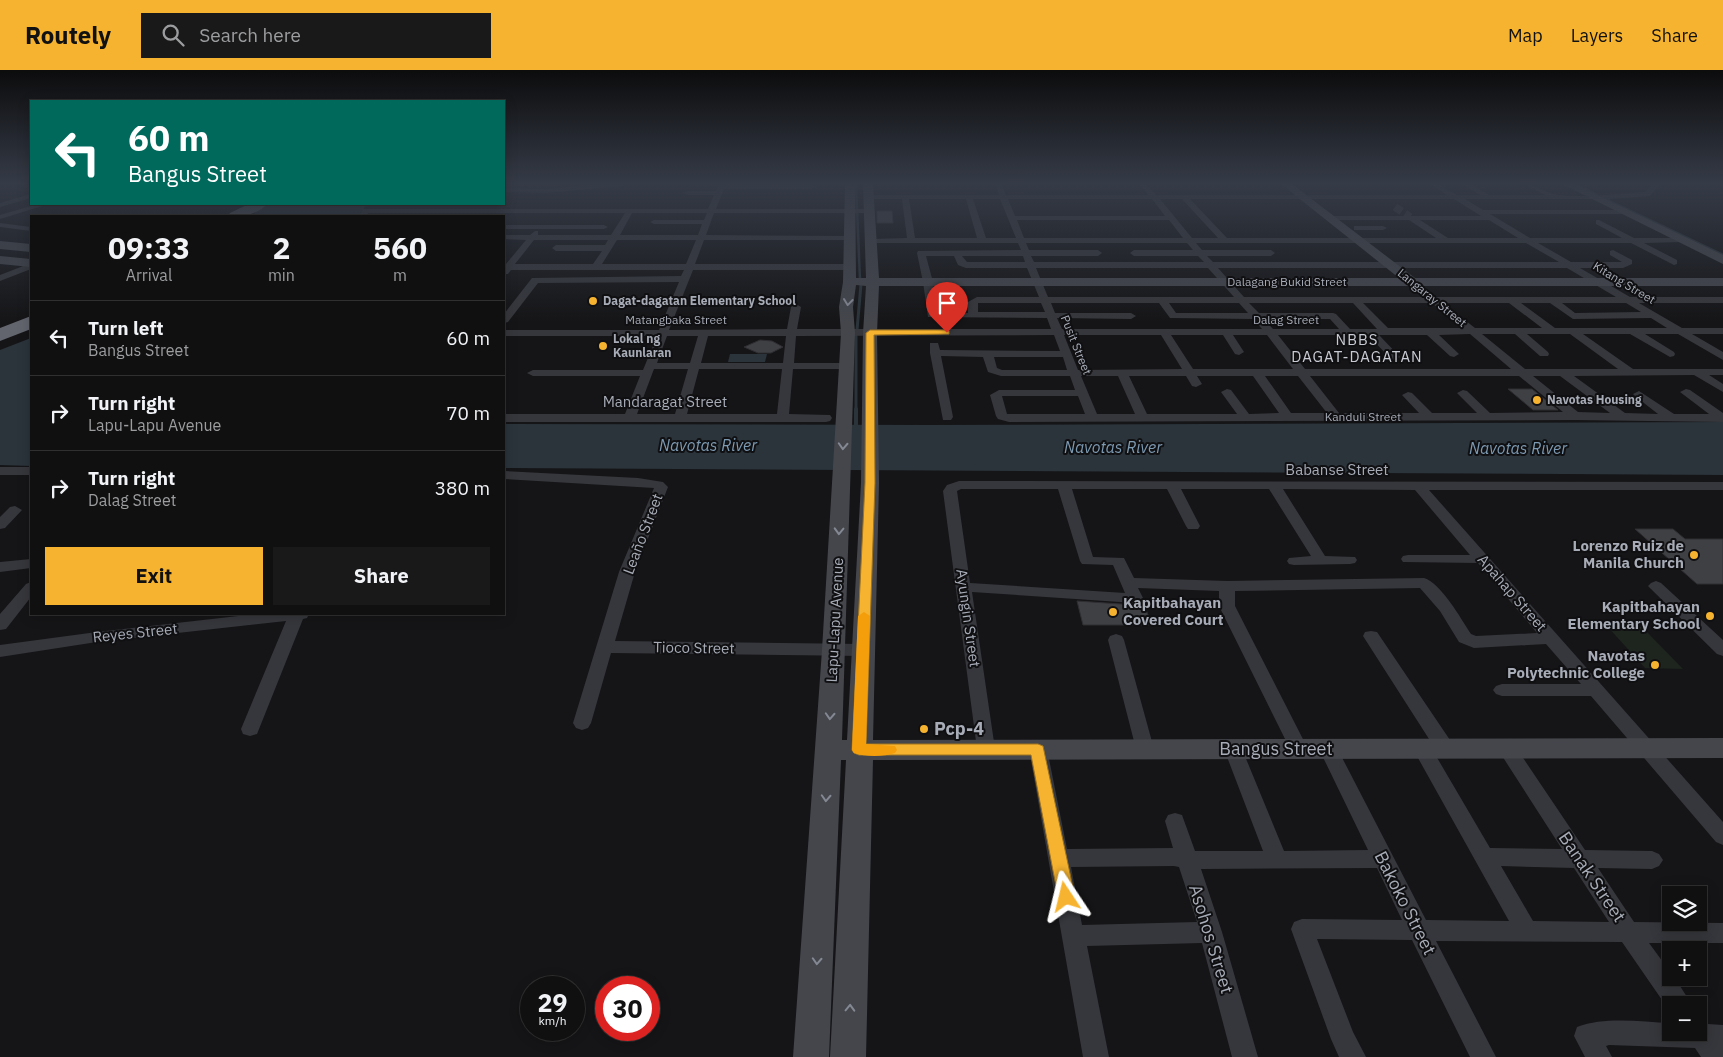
<!DOCTYPE html>
<html lang="en">
<head>
<meta charset="utf-8">
<style>
	:root { --surface:#101011; --page:#19191a; --text:#f1f3f6; --muted:#9c9d9f; --line:#303031; --accent:#f6b32f }
	body { margin:0; font-family:"IBM Plex Sans",sans-serif; background:var(--page); color:var(--text); height:100vh; display:flex; flex-direction:column; font-size:19px; white-space:nowrap }
	* { box-sizing:border-box; margin:0 }
	p { font-size:16px; color:var(--muted) }
	.icon { flex:none; width:28px; height:28px; fill:none; stroke:currentColor; stroke-width:2; stroke-linecap:round; stroke-linejoin:round }
	.map { position:relative; flex:1; overflow:hidden }
	.details { position:absolute; left:30px; top:145px; width:475px; height:400px; display:flex; flex-direction:column; background:var(--surface); border-radius:0px; box-shadow:0 2px 12px #0003,0 0 0 1px var(--line) }
	.details>* { flex:none }
	.banner { position:absolute; left:30px; top:30px; width:475px; height:105px; border-radius:0px; box-shadow:0 2px 12px #0003,0 0 0 1px var(--line); background:#00695c; color:#fff; overflow:hidden }
	.buttons { position:absolute; left:1662px; top:816px; display:grid; gap:10px }
	.buttons a { display:grid; place-items:center; width:45px; height:45px; border-radius:0px; background:var(--surface); box-shadow:0 2px 12px #0003,0 0 0 1px var(--line); font-size:25px }
	.speed { position:absolute; left:520px; top:906px; display:flex; gap:10px; font-size:25px; font-weight:700; text-align:center }
	.speed>* { display:grid; place-content:center; width:65px; height:65px; border-radius:50%; background:var(--surface); box-shadow:0 2px 12px #0003,0 0 0 1px var(--line); line-height:1 }
	.speed small { font-size:12px; font-weight:400 }
	.speed .limit { border:8px solid #d22; background:#fff; color:#111 }
	.pin { position:absolute; display:grid; place-items:center; width:42px; height:42px; color:#fff; margin:-51px -21px; border-radius:50% 50% 50% 0; rotate:-45deg; box-shadow:0 0 5px #0007 }
	.pin .icon { rotate:45deg }
	.me { position:absolute; width:55px; margin:-28px; rotate:350deg; stroke-linejoin:round; filter:drop-shadow(0 0 4px #0008) }
	.turn { display:flex; align-items:center; gap:18px; height:105px; padding:0 15px; font-size:22px }
	.turn .icon { width:65px; height:65px; stroke-width:2.5 }
	.turn b { display:block; font-size:35px; line-height:42px }
	.eta { display:flex; justify-content:space-evenly; align-items:center; height:85px; text-align:center }
	.eta b { font-size:30px; font-weight:700; line-height:35px }
	.button { display:flex; gap:10px; margin-top:auto; padding:10px 15px }
	.button a { flex:1; height:58px; border-radius:0px; background:var(--accent); color:#111; font-size:20px; font-weight:700; line-height:58px; text-align:center }
	.button a+a { background:var(--page); color:var(--text) }
	ul { padding:0; list-style:none }
	li { display:flex; align-items:center; gap:15px; height:75px; padding:0 15px; border-top:1px solid var(--line) }
	li div { flex:1 }
	li b { display:block; font-size:19px }
	li em { font-style:normal }
	header { display:flex; align-items:center; gap:30px; box-sizing:border-box; height:70px; padding:0 25px; background:var(--accent); color:#111 }
	header strong { font-size:24px }
	nav { display:flex; gap:28px; margin-inline-start:auto; font-size:18px }
	.search { width:350px; height:45px; background:var(--page); display:flex; align-items:center; gap:12px; box-sizing:border-box; padding:0 18px; border-radius:0px; color:var(--muted); font-size:19px }
	.map>svg:first-child { display:block }
	.green { fill:#1d251e }
	.water { fill:#2b343b }
	.lines { fill:none; stroke-linecap:round; stroke-linejoin:round }
	.stream-far2 { stroke:#2b343b; stroke-width:2.5 }
	.stream-far1 { stroke:#2b343b; stroke-width:3 }
	.stream { stroke:#2b343b; stroke-width:4 }
	.building { fill:#3f4044; stroke:#2f2f33 }
	.street-tunnel { stroke:#323337; stroke-width:8; stroke-dasharray:8 4; stroke-linecap:butt }
	.street { fill:#36373c; fill-rule:evenodd }
	.secondary { fill:#44464c; fill-rule:evenodd }
	.highway { fill:#62656d; fill-rule:evenodd }
	.oneway { stroke:#848892 }
	.route { fill:#f6b32f; stroke:#a0741f }
	.slow { fill:#f59e0b }
	.poi-dot { fill:#f6b32f; stroke:#101012; stroke-width:2 }
	.labels { text-anchor:middle; stroke-width:4; stroke-linejoin:round; paint-order:stroke }
	.far-street-label { font-size:12px; fill:#a7acb7; stroke:#101012 }
	.far-poi-label { font-size:12px; font-weight:bold; fill:#a7acb7; stroke:#101012; text-anchor:start }
	.far-quarter-label { font-size:15px; letter-spacing:1px; fill:#c8cbd3; stroke:#101012 }
	.street-label { font-size:15px; fill:#a7acb7; stroke:#101012 }
	.poi-label { font-size:15px; font-weight:bold; fill:#a7acb7; stroke:#101012; text-anchor:end }
	.water-label { font-size:16px; font-style:italic; fill:#7d9ab3; stroke:#101012 }
	.near-poi-label { font-size:18px; font-weight:bold; fill:#a7acb7; stroke:#101012; text-anchor:start }
	.near-street-label { font-size:18px; fill:#a7acb7; stroke:#101012 }
</style>
</head>
<body>
<header>
<strong>Routely</strong>
<div class="search"><svg class="icon" aria-label="search" viewBox="0 0 24 24"><circle cx="10" cy="10" r="6"/><path d="M15 15l6 6"/></svg>Search here</div>
<nav><a>Map</a><a>Layers</a><a>Share</a></nav>
</header>
<div class="map">
<svg width="1723" height="987" viewBox="0 0 1723 987">
	<rect width="100%" height="100%" fill="#151517"/>
	<path class="green" d="M 1607,556 L 1642,557 L 1683,599 L 1645,598 Z"/>
	<path class="water" d="M 241,134 L 367,134 L 358,146 L 252,146 L 257,141 Z
		M 31,268 L 31,396 L 0,395 L 0,280 Z
		M 730,284 L 767,284 L 765,292 L 728,292 Z
		M 1723,352 L 1723,405 L 504,398 L 504,354 L 928,355 Z"/>
	<g class="lines">
		<path class="stream-far2" d="M 856,114 L 860,210
			M 1574,114 L 1723,185"/>
		<path class="stream-far1" d="M 857,260 L 861,214
			M 856,266 L 856,341"/>
		<path class="stream" d="M 856,339 L 856,359"/>
	</g>
	<path class="building" d="M 877,141 L 892,141 L 893,153 L 877,153 Z
		M 760,270 L 772,271 L 783,277 L 771,283 L 758,283 L 744,277 Z
		M 1508,319 L 1532,319 L 1558,340 L 1533,340 Z
		M 1635,459 L 1673,459 L 1685,469 L 1723,469 L 1723,514 L 1697,514 Z
		M 1077,531 L 1135,535 L 1143,532 L 1152,555 L 1083,555 Z"/>
	<g class="lines">
		<path class="street-tunnel" d="M 1395,137 L 1410,147"/>
		<path class="street" d="M 604,114 L 626,114 L 622,116 L 545,123 L 504,122 L 504,118 L 545,119 Z
			M 719,114 L 812,115 L 816,117 L 812,119 L 724,119 L 716,139 L 868,139 L 872,141 L 868,143 L 714,143 L 706,165 L 850,166 L 854,168 L 850,170 L 704,170 L 695,194 L 851,194 L 855,197 L 851,200 L 693,200 L 669,260 L 787,259 L 791,237 L 796,234 L 801,237 L 797,259 L 1051,259 L 1047,248 L 928,247 L 923,212 L 917,183 L 918,181 L 1021,180 L 1018,173 L 867,173 L 867,169 L 870,169 L 907,168 L 902,129 L 865,129 L 865,125 L 999,125 L 995,114 L 1001,114 L 1006,125 L 1148,125 L 1140,114 L 1146,114 L 1156,125 L 1447,125 L 1431,114 L 1438,114 L 1457,125 L 1480,125 L 1463,114 L 1470,114 L 1490,125 L 1545,125 L 1525,114 C 1537,114 1546,124 1558,125 C 1586,128 1616,124 1645,122 L 1653,114 L 1660,114 L 1650,126 L 1610,129 L 1465,129 L 1483,140 L 1625,140 L 1629,142 L 1625,144 L 1490,144 L 1530,168 L 1622,168 L 1596,154 L 1596,150 L 1599,150 L 1634,168 L 1686,168 L 1686,172 L 1683,172 L 1644,173 L 1677,190 L 1677,194 L 1674,195 L 1631,173 L 1538,173 L 1571,192 L 1622,192 L 1610,185 L 1610,181 L 1613,180 L 1632,190 L 1632,194 L 1623,198 L 1580,198 L 1630,227 L 1723,227 L 1723,233 L 1639,233 L 1682,258 L 1723,258 L 1723,264 L 1692,264 L 1723,282 L 1723,290 L 1678,264 L 1645,264 L 1674,282 L 1675,284 L 1674,286 L 1670,287 L 1630,264 L 1583,264 L 1633,299 L 1723,299 L 1723,305 L 1709,305 L 1723,314 L 1723,322 L 1694,305 L 1574,306 L 1625,343 L 1658,344 L 1635,326 L 1633,324 L 1639,321 L 1674,344 L 1709,344 L 1680,322 L 1686,319 L 1690,320 L 1723,343 L 1723,352 L 1575,350 L 1009,352 L 998,349 L 996,346 L 990,325 L 999,320 L 1075,320 L 1070,306 L 1001,306 L 988,302 L 983,287 L 941,286 L 953,347 L 951,350 L 943,350 L 930,283 L 930,273 L 938,273 L 940,280 L 1060,281 L 1054,265 L 796,266 L 794,293 L 847,293 L 852,296 L 847,299 L 793,299 L 789,344 L 830,345 L 832,348 L 830,351 L 826,352 L 504,352 L 504,344 L 625,344 L 640,306 L 533,306 L 527,303 L 533,300 L 643,300 L 657,266 L 504,266 L 504,260 L 659,260 L 679,212 L 538,213 L 508,252 L 504,253 L 504,244 L 532,208 L 681,206 L 684,200 L 511,200 L 508,204 L 504,204 L 504,194 L 506,194 L 526,170 L 504,169 L 504,165 L 530,165 L 535,161 L 538,161 L 538,165 L 611,165 L 625,143 L 368,143 L 367,146 L 359,146 L 363,139 L 708,139 L 714,125 L 687,125 L 683,123 L 687,121 L 716,121 ZM 909,129 L 966,129 L 977,168 L 915,168 ZM 973,129 L 1000,129 L 1016,168 L 986,168 ZM 1008,129 L 1152,129 L 1165,146 L 1015,146 ZM 1160,129 L 1182,129 L 1218,168 L 1192,168 ZM 1190,129 L 1454,129 L 1481,146 L 1329,146 L 1325,148 L 1329,150 L 1409,150 L 1436,168 L 1227,168 ZM 632,143 L 707,143 L 704,150 L 654,150 L 650,152 L 654,154 L 702,154 L 698,165 L 620,165 ZM 1017,150 L 1169,150 L 1183,168 L 1024,168 ZM 1420,150 L 1489,150 L 1518,168 L 1448,168 ZM 534,170 L 608,170 L 605,175 L 556,175 L 552,178 L 556,181 L 602,181 L 593,194 L 515,194 ZM 617,170 L 696,170 L 686,194 L 602,194 ZM 1026,173 L 1187,173 L 1193,180 L 1134,180 L 1130,183 L 1134,186 L 1198,186 L 1204,192 L 1034,192 L 1031,186 L 1098,186 L 1102,183 L 1098,180 L 1029,180 ZM 1196,173 L 1526,173 L 1559,192 L 1213,192 L 1207,186 L 1271,186 L 1275,183 L 1271,180 L 1202,180 ZM 926,186 L 954,186 L 958,195 L 966,198 L 1027,198 L 1039,227 L 977,227 L 968,232 L 968,243 L 936,242 L 933,212 ZM 962,186 L 1023,186 L 1025,192 L 967,192 ZM 1036,198 L 1208,198 L 1234,227 L 1048,227 ZM 1218,198 L 1567,198 L 1616,227 L 1436,227 L 1412,209 L 1407,212 L 1409,214 L 1425,227 L 1244,227 ZM 978,233 L 1041,233 L 1045,242 L 978,242 ZM 1051,233 L 1159,233 L 1170,248 L 1253,249 L 1262,259 L 1062,259 L 1057,248 L 1131,249 L 1136,246 L 1131,243 L 1055,243 ZM 1169,233 L 1239,233 L 1248,243 L 1176,243 ZM 1249,233 L 1353,233 L 1377,259 L 1350,259 L 1336,244 L 1333,243 L 1259,243 ZM 1363,233 L 1432,233 L 1462,258 L 1388,258 ZM 1443,233 L 1509,233 L 1542,258 L 1475,258 ZM 1521,233 L 1550,233 L 1573,249 L 1651,248 L 1667,258 L 1555,258 ZM 1562,233 L 1626,233 L 1641,242 L 1575,243 ZM 1264,249 L 1330,249 L 1339,259 L 1273,259 ZM 1470,264 L 1511,299 L 1305,299 L 1278,265 L 1368,265 L 1391,289 L 1395,290 L 1400,287 L 1379,265 L 1427,265 L 1450,286 L 1454,287 L 1459,284 L 1439,265 ZM 1482,264 L 1515,264 L 1540,286 L 1548,286 L 1549,284 L 1548,282 L 1527,264 L 1570,264 L 1618,299 L 1525,299 ZM 1064,265 L 1161,265 L 1182,299 L 1078,300 ZM 1171,265 L 1223,265 L 1235,284 L 1239,285 L 1244,282 L 1233,265 L 1267,265 L 1293,299 L 1193,299 ZM 667,266 L 698,266 L 690,293 L 657,293 ZM 708,266 L 786,266 L 783,293 L 701,293 ZM 994,287 L 1063,287 L 1067,300 L 1002,300 L 997,298 ZM 654,299 L 688,299 L 675,344 L 637,344 ZM 699,299 L 782,299 L 777,344 L 687,344 ZM 1081,306 L 1118,306 L 1135,344 L 1097,344 ZM 1129,306 L 1186,306 L 1192,316 L 1196,317 L 1202,314 L 1197,306 L 1253,306 L 1279,343 L 1249,344 L 1231,320 L 1227,319 L 1221,322 L 1237,344 L 1147,344 ZM 1265,306 L 1298,306 L 1327,343 L 1291,343 ZM 1310,306 L 1519,306 L 1563,342 L 1490,343 L 1467,321 L 1463,320 L 1457,323 L 1477,343 L 1432,343 L 1412,323 L 1408,322 L 1402,325 L 1419,343 L 1339,343 ZM 1533,306 L 1560,306 L 1610,343 L 1578,342 ZM 1002,326 L 1078,326 L 1085,344 L 1007,344 Z
			M 31,124 L 31,128 L 0,137 L 0,133 Z
			M 38,134 L 49,134 L 0,149 L 0,145 Z
			M 0,153 L 31,157 L 31,161 L 0,157 Z
			M 504,155 L 604,155 L 608,157 L 604,159 L 504,159 Z
			M 1354,156 L 1383,156 L 1387,158 L 1383,160 L 1354,160 Z
			M 31,193 L 31,199 L 0,211 L 0,205 Z
			M 0,397 L 31,397 L 31,405 L 0,405 Z
			M 504,401 L 638,408 L 663,412 L 668,417 L 635,502 L 615,571 L 863,574 L 869,576 L 871,580 L 869,584 L 863,586 L 611,583 L 591,653 L 588,658 L 582,660 L 576,658 L 573,653 L 619,502 L 654,418 L 504,409 Z
			M 959,411 L 1723,412 L 1723,420 L 1429,420 L 1723,752 L 1723,775 L 1716,772 L 1591,626 L 1502,626 L 1496,624 L 1493,620 L 1496,616 L 1502,614 L 1581,614 L 1546,574 L 1474,578 L 1459,572 L 1440,541 L 1420,518 L 1235,521 L 1235,536 L 1308,679 L 1306,684 L 1299,686 L 1292,684 L 1290,679 L 1219,536 L 1219,521 L 1138,518 L 1143,528 L 1141,532 L 1135,533 L 972,522 L 995,679 L 993,684 L 986,686 L 979,684 L 977,679 L 943,421 L 947,415 ZM 961,419 L 1058,419 L 1080,491 L 1082,494 L 1113,495 L 1125,523 L 970,513 L 957,421 ZM 1072,419 L 1167,419 L 1186,456 L 1188,459 L 1198,459 L 1200,456 L 1181,419 L 1269,419 L 1311,486 L 1289,488 L 1287,491 L 1289,494 L 1294,495 L 1350,494 L 1355,493 L 1357,490 L 1355,487 L 1325,486 L 1283,419 L 1415,420 L 1470,485 L 1408,485 L 1403,486 L 1401,489 L 1403,492 L 1478,493 L 1537,563 L 1476,566 L 1471,564 C 1461,549 1441,513 1424,508 L 1227,511 L 1134,508 L 1124,488 L 1093,487 Z
			M 15,436 L 22,440 L 5,458 L 0,459 L 0,447 L 10,437 Z
			M 31,489 L 31,498 L 0,502 L 0,492 Z
			M 1656,511 L 1661,513 L 1723,570 L 1723,586 L 1717,584 L 1651,519 L 1648,516 L 1651,513 Z
			M 31,512 L 31,527 L 6,559 L 0,560 L 0,544 L 26,514 Z
			M 257,544 L 309,544 L 307,548 L 303,549 L 257,664 L 250,666 L 243,664 L 241,659 L 286,551 L 97,572 L 0,587 L 0,575 L 97,562 Z
			M 1371,561 L 1377,562 L 1452,673 L 1454,678 L 1452,683 L 1445,685 L 1438,683 L 1363,566 L 1365,562 Z
			M 1116,564 L 1122,566 L 1124,570 L 1154,679 L 1152,684 L 1145,686 L 1138,684 L 1136,679 L 1108,570 L 1110,566 Z
			M 1506,671 L 1513,673 L 1585,780 L 1652,781 L 1659,784 L 1663,790 L 1659,796 L 1652,799 L 1598,798 L 1634,852 L 1723,853 L 1723,873 L 1649,873 L 1671,903 L 1671,908 L 1675,908 L 1692,935 L 1671,935 L 1671,943 L 1622,872 L 1436,871 L 1496,987 L 1470,987 L 1412,870 L 1317,869 L 1353,962 L 1366,987 L 1339,987 L 1331,969 L 1291,859 L 1294,852 L 1302,849 L 1402,850 L 1377,798 L 1201,799 L 1222,862 L 1258,987 L 1232,987 L 1202,873 L 1087,876 L 1109,987 L 1083,987 L 1029,679 L 1031,674 L 1038,672 L 1045,674 L 1047,679 L 1067,779 L 1173,778 L 1165,751 L 1168,745 L 1175,743 L 1182,745 L 1195,781 L 1263,781 L 1224,679 L 1226,674 L 1233,672 L 1240,674 L 1242,679 L 1284,781 L 1368,780 L 1319,679 L 1321,674 L 1328,672 L 1335,674 L 1426,850 L 1509,851 L 1413,679 L 1415,674 L 1422,672 L 1429,674 L 1490,778 L 1562,779 L 1497,678 L 1499,673 ZM 1174,796 L 1179,797 L 1197,852 L 1082,855 L 1071,797 ZM 1501,796 L 1574,798 L 1609,852 L 1533,851 Z
			M 1699,950 L 1708,954 L 1723,955 L 1723,987 L 1701,987 L 1695,978 L 1609,975 L 1606,976 L 1612,987 L 1585,987 L 1574,966 L 1577,957 C 1606,946 1641,952 1671,953 L 1671,962 L 1699,962 Z"/>
		<path class="secondary" d="M 845,114 L 855,114 L 856,208 L 866,208 L 863,114 L 873,114 L 879,208 L 1399,208 L 1281,114 L 1292,114 L 1415,208 L 1723,208 L 1723,216 L 879,216 L 877,263 L 879,413 L 873,670 L 1723,668 L 1723,688 L 873,690 L 866,987 L 830,987 L 846,690 L 841,690 L 829,987 L 793,987 L 822,580 L 841,263 L 839,237 L 843,212 ZM 856,215 L 866,216 L 863,263 L 861,413 L 847,670 L 842,670 L 855,263 L 853,237 Z
			M 1562,114 L 1574,114 L 1723,185 L 1723,194 Z
			M 0,171 L 31,174 L 31,182 L 0,179 Z
			M 0,186 L 31,189 L 31,197 L 0,194 Z"/>
		<path class="highway" d="M 249,134 L 267,134 C 258,145 241,147 228,146 L 230,143 Z
			M 31,246 L 31,259 L 0,271 L 0,258 Z"/>
	</g>
	<defs><path id="oneway-chevron" d="M-2-3.5L2.5 0L-2 3.5" fill="none" stroke-width="1.6" stroke-linecap="round" stroke-linejoin="round" transform="scale(1.25)"/></defs>
	<g class="oneway">
		<use href="#oneway-chevron" transform="translate(848 232) rotate(97)"/>
		<use href="#oneway-chevron" transform="translate(843 376) rotate(93)"/>
		<use href="#oneway-chevron" transform="translate(839 461) rotate(92)"/>
		<use href="#oneway-chevron" transform="translate(830 646) rotate(93)"/>
		<use href="#oneway-chevron" transform="translate(826 728) rotate(93)"/>
		<use href="#oneway-chevron" transform="translate(817 891) rotate(93)"/>
		<use href="#oneway-chevron" transform="translate(850 938) rotate(-88)"/>
	</g>
	<linearGradient id="sky" x2="0" y2="1"><stop stop-color="#0c0c0d"/><stop offset="0.45" stop-color="#353b47"/><stop offset="1" stop-color="#353b47" stop-opacity="0"/></linearGradient>
	<rect width="1723" height="252" fill="url(#sky)"/>
	<path class="route" d="M 947,260 L 949,261 L 949,264 L 874,265 L 875,413 L 866,674 L 1038,674 L 1043,676 L 1075,827 L 1072,832 L 1066,834 L 1061,832 L 1058,827 L 1031,685 L 859,685 L 854,683 L 852,680 L 865,413 L 866,263 L 870,260 Z"/>
	<path class="slow" d="M 864,542 L 870,546 L 866,674 L 895,676 L 897,680 L 895,683 C 884,687 865,687 854,683 L 852,680 L 858,546 Z"/>
	<g class="poi-dot">
		<circle cx="593" cy="231" r="5"/>
		<circle cx="603" cy="276" r="5"/>
		<circle cx="1537" cy="330" r="5"/>
		<circle cx="1694" cy="485" r="5"/>
		<circle cx="1113" cy="542" r="5"/>
		<circle cx="1710" cy="546" r="5"/>
		<circle cx="1655" cy="595" r="5"/>
		<circle cx="924" cy="659" r="5"/>
	</g>
	<g class="labels">
		<g class="far-street-label">
			<text x="1287" y="216">Dalagang Bukid Street</text>
			<text transform="translate(1624 213) rotate(31)" y="4">Kitang Street</text>
			<text transform="translate(1432 228) rotate(39)" y="4">Langaray Street</text>
			<text x="676" y="254">Matangbaka Street</text>
			<text x="1286" y="254">Dalag Street</text>
			<text transform="translate(1076 275) rotate(68)" y="4">Pusit Street</text>
			<text x="1363" y="351">Kanduli Street</text>
		</g>
		<g class="far-poi-label">
			<text x="603" y="235">Dagat-dagatan Elementary School</text>
			<text x="613" y="273">Lokal ng<tspan x="613" dy="14">Kaunlaran</tspan></text>
			<text x="1547" y="334">Navotas Housing</text>
		</g>
		<g class="far-quarter-label">
			<text x="1357" y="275">NBBS<tspan x="1357" dy="17">DAGAT-DAGATAN</tspan></text>
		</g>
		<g class="street-label">
			<text x="665" y="337">Mandaragat Street</text>
			<text x="1337" y="405">Babanse Street</text>
			<text transform="translate(643 464) rotate(-69)" y="5">Leaño Street</text>
			<text transform="translate(1512 523) rotate(49)" y="5">Apahap Street</text>
			<text transform="translate(968 548) rotate(82)" y="5">Ayungin Street</text>
			<text transform="translate(835 550) rotate(-87)" y="5">Lapu-Lapu Avenue</text>
			<text transform="translate(135 563) rotate(-6)" y="5">Reyes Street</text>
			<text transform="translate(694 578) rotate(1)" y="5">Tioco Street</text>
		</g>
		<g class="poi-label">
			<text x="1684" y="481">Lorenzo Ruiz de<tspan x="1684" dy="17">Manila Church</tspan></text>
			<text x="1123" y="538" text-anchor="start">Kapitbahayan<tspan x="1123" dy="17">Covered Court</tspan></text>
			<text x="1700" y="542">Kapitbahayan<tspan x="1700" dy="17">Elementary School</tspan></text>
			<text x="1645" y="591">Navotas<tspan x="1645" dy="17">Polytechnic College</tspan></text>
		</g>
		<g class="water-label">
			<text x="708" y="381">Navotas River</text>
			<text x="1113" y="383">Navotas River</text>
			<text x="1518" y="384">Navotas River</text>
		</g>
		<g class="near-poi-label">
			<text x="934" y="665">Pcp-4</text>
		</g>
		<g class="near-street-label">
			<text x="1276" y="685">Bangus Street</text>
			<text transform="translate(1592 807) rotate(56)" y="6">Banak Street</text>
			<text transform="translate(1405 833) rotate(63)" y="6">Bakoko Street</text>
			<text transform="translate(1211 869) rotate(73)" y="6">Asohos Street</text>
		</g>
	</g>
</svg>
<div class="buttons">
<a><svg class="icon" aria-label="layers" viewBox="0 0 24 24"><path d="M12 4l9 5-9 5-9-5zM3 14l9 5 9-5"/></svg></a>
<a>+</a>
<a>−</a>
</div>
<div class="speed"><div>29<small>km/h</small></div><div class="limit">30</div></div>
<div class="pin" style="left:947px;top:263px;background:#d93025"><svg class="icon" aria-label="arrive" viewBox="0 0 24 24"><path d="M6 21V4h12l-3 4 3 4H6"/></svg></div>
<svg class="me" style="left:1066px;top:827px" viewBox="-20 -20 40 40"><path d="M0-17L14 15 0 8-14 15z" fill="#f6b32f" stroke="#fff" stroke-width="4"/></svg>
<div class="banner">
<div class="turn"><svg class="icon" aria-label="left" viewBox="0 0 24 24"><path d="M17 20v-9H6M10 6l-5 5 5 5"/></svg><div><b>60 m</b>Bangus Street</div></div>
</div>
<section class="details">
<div class="eta">
<div><b>09:33</b><p>Arrival</p></div>
<div><b>2</b><p>min</p></div>
<div><b>560</b><p>m</p></div>
</div>
<ul>
<li><svg class="icon" aria-label="left" viewBox="0 0 24 24"><path d="M17 20v-9H6M10 6l-5 5 5 5"/></svg><div><b>Turn left</b><p>Bangus Street</p></div><em>60 m</em></li>
<li><svg class="icon" aria-label="right" viewBox="0 0 24 24"><path d="M7 20v-9h11M14 6l5 5-5 5"/></svg><div><b>Turn right</b><p>Lapu-Lapu Avenue</p></div><em>70 m</em></li>
<li><svg class="icon" aria-label="right" viewBox="0 0 24 24"><path d="M7 20v-9h11M14 6l5 5-5 5"/></svg><div><b>Turn right</b><p>Dalag Street</p></div><em>380 m</em></li>
</ul>
<div class="button"><a>Exit</a><a>Share</a></div>
</section>
</div>
</body>
</html>
